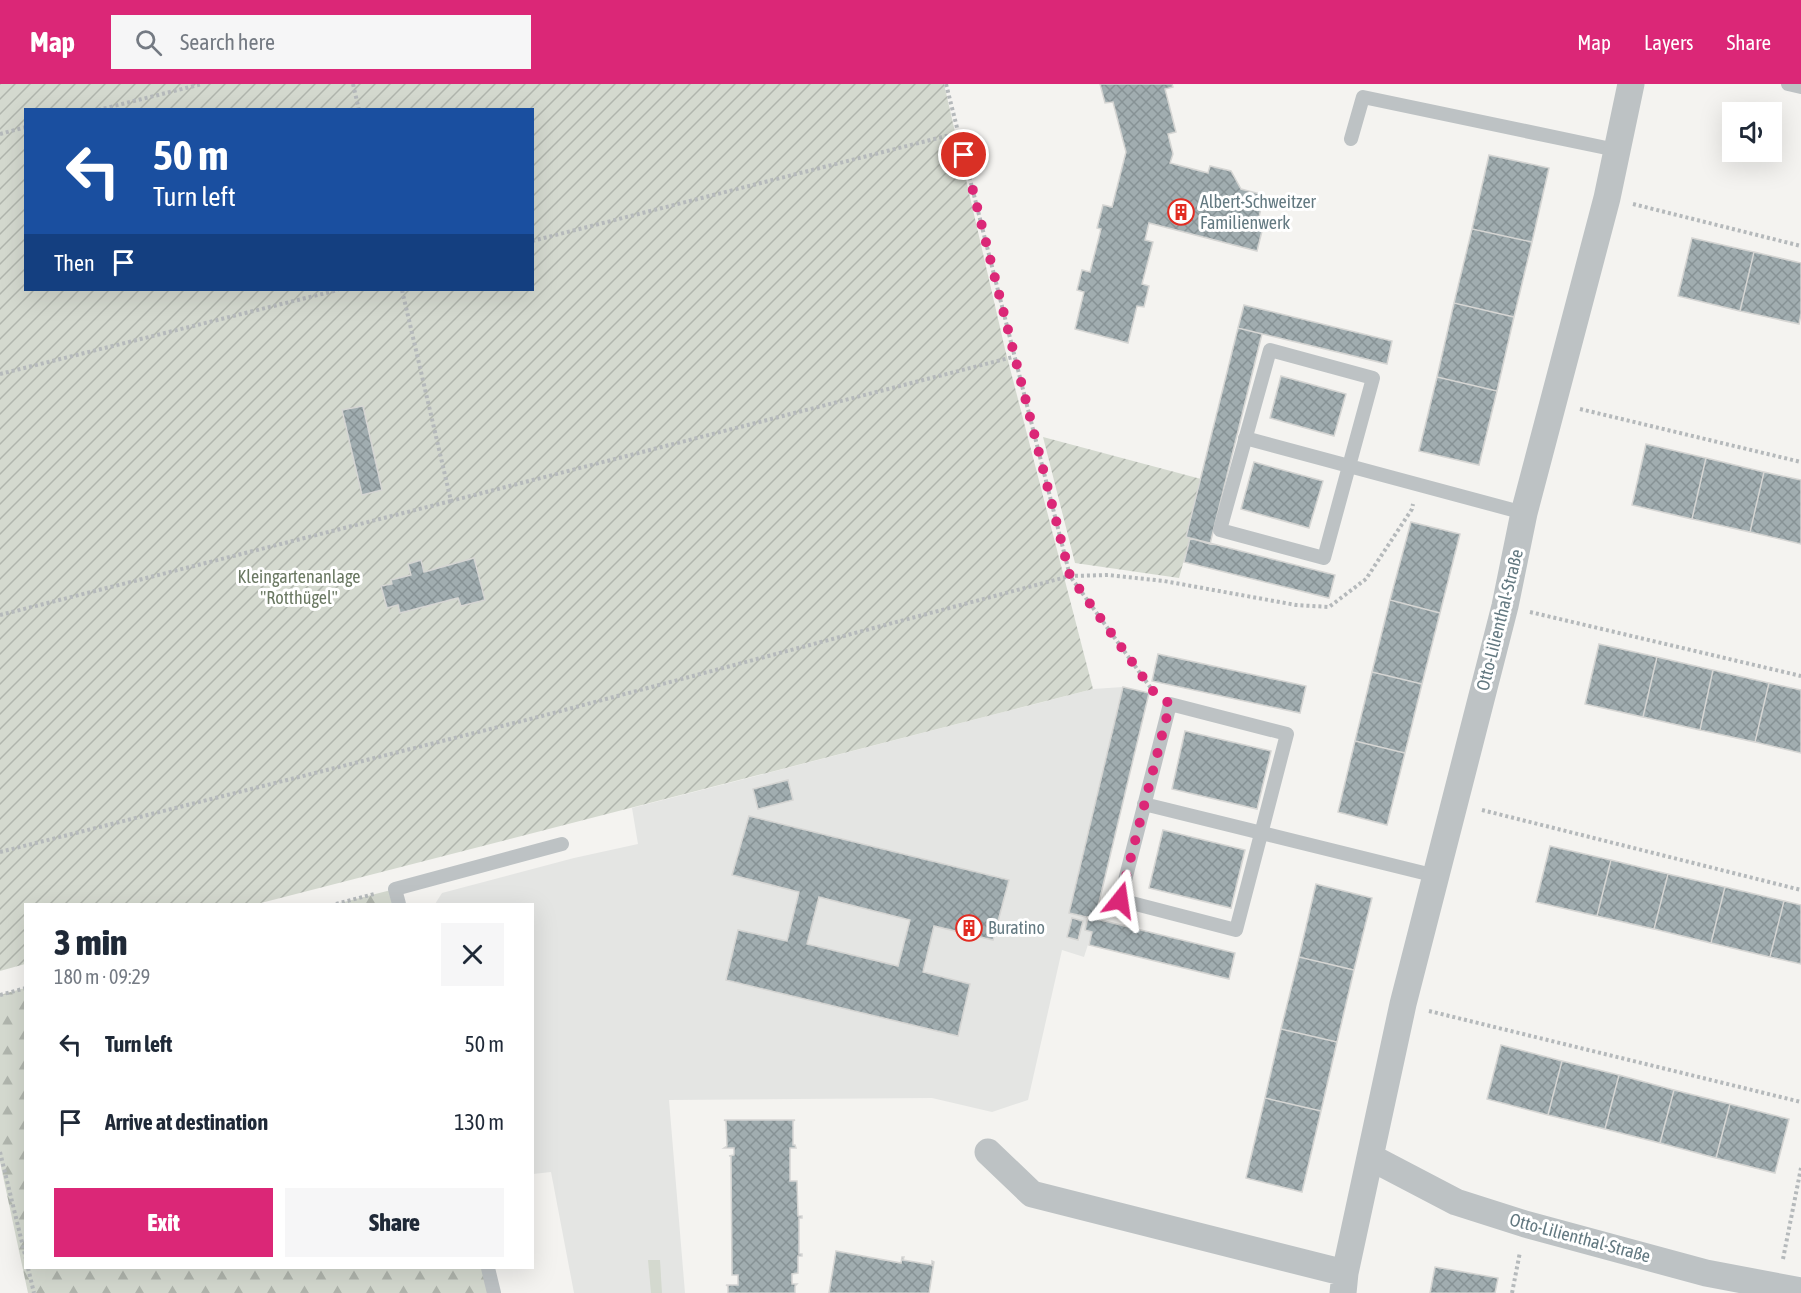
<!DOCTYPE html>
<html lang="en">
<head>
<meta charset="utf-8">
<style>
	:root { --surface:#fff; --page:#f6f6f7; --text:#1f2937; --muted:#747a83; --accent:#db2777 }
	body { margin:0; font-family:"Asap Condensed",sans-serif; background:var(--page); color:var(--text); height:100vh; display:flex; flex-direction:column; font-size:22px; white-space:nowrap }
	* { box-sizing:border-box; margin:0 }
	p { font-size:20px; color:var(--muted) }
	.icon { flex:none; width:33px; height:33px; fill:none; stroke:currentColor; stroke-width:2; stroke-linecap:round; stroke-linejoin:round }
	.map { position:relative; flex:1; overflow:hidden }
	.panel { position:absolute; left:24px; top:819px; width:510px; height:366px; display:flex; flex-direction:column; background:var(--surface); border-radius:0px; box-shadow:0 6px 24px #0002 }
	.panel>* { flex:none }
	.banner { position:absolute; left:24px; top:24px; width:510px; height:183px; border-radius:0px; box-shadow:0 6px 24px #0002; background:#1a4fa0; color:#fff; overflow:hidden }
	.tools { position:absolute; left:1722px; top:18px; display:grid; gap:12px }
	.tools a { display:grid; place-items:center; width:60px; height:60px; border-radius:0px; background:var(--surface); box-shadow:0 6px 24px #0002; font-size:30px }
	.pin { position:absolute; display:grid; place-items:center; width:51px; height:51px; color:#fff; margin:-26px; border:3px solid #fff; border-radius:50%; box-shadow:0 2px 6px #0007 }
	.me { position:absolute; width:66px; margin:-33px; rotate:15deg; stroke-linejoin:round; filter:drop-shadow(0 0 4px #0008) }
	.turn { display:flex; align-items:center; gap:21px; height:126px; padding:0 30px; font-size:27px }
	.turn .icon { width:78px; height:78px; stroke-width:2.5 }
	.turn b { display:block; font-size:42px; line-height:51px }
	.then { display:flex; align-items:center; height:57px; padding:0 30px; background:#0003; gap:12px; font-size:22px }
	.round { display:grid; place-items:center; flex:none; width:63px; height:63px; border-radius:0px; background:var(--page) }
	.overview { display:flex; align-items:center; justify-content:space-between; height:102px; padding:0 30px }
	h1 { font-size:36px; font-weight:800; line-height:45px }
	.primary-button { display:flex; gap:12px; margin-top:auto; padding:12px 30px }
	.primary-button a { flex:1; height:69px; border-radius:0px; background:var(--accent); color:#fff; font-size:24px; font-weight:800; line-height:69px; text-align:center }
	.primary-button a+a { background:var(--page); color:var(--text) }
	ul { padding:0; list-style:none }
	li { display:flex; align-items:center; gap:18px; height:78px; padding:0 30px }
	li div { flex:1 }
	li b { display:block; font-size:22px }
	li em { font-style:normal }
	header { display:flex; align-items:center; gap:36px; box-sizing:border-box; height:84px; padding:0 30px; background:var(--accent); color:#fff }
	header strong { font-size:28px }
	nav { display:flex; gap:33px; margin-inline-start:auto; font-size:21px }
	.search { width:420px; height:54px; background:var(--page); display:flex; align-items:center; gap:15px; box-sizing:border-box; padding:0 21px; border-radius:0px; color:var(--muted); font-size:22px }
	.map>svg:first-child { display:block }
	.built { fill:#e4e5e3 }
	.forest { fill:url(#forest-firs) }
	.garden { fill:url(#garden-furrows); fill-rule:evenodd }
	.pitch { fill:#d4d9cf }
	.building { fill:url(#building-cross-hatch); stroke:#d5d5d3; stroke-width:1.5; fill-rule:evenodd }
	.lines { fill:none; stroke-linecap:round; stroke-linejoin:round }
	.path { stroke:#b5b9bb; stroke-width:4; stroke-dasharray:3 3; stroke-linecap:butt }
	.lane { stroke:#bdc2c4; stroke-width:14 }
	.street { stroke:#bdc2c4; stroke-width:27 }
	.route { stroke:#db2777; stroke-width:10; stroke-dasharray:0 18 }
	.labels { text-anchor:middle; stroke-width:6; stroke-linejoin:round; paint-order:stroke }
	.poi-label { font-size:18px; fill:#637981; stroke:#fff; text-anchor:start }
	.park-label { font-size:18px; fill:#6a7862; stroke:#fff }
	.street-label { font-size:18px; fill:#637981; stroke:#fff }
</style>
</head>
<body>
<header>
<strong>Map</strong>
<div class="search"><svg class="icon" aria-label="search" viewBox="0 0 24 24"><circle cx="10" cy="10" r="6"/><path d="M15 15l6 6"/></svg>Search here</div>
<nav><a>Map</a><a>Layers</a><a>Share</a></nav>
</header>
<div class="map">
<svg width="1801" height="1209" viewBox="0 0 1801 1209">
	<defs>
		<pattern id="forest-firs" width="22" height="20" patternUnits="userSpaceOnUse" patternTransform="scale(1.5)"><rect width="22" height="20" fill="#d4d9cf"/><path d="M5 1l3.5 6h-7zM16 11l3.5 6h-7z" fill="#b0b5ad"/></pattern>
		<pattern id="garden-furrows" width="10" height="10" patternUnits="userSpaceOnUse" patternTransform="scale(1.5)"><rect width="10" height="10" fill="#d4d9cf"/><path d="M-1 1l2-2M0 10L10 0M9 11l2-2" fill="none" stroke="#b0b5ad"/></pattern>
		<pattern id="building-cross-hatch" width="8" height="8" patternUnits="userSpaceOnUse" patternTransform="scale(1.5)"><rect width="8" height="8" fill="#a1adb0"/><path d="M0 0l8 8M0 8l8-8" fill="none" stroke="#879295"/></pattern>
	</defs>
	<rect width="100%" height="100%" fill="#f4f3f0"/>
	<path class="built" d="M 1123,603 L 1069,828 L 1088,833 L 1092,848 L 1084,873 L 1062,866 L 1028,1016 L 992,1028 L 932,1014 L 669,1016 L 685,1209 L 574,1209 L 551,1088 L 533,1090 L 532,820 L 435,820 L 442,809 L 574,774 L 638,760 L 632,724 L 1093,605 Z"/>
	<path class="forest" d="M 395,805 L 399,820 L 336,820 Z
		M 25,904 L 26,1184 L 488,1184 L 494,1209 L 28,1209 L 0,1078 L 0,911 Z"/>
	<path class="garden" d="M 0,0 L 944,0 L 1005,265 L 1093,605 L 257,820 L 26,820 L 25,880 L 0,887 ZM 26,26 L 532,26 L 532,206 L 26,206 Z
		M 1043,353 L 1201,395 L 1186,453 L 1190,454 L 1179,494 L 1075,479 Z"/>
	<path class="pitch" d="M 648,1176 L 660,1176 L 662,1209 L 651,1209 Z"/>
	<path class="building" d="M 1100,0 L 1172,0 L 1173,3 L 1165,5 L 1176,48 L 1168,50 L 1173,70 L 1170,79 L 1208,89 L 1210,82 L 1231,87 L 1241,105 L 1264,111 L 1259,133 L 1265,135 L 1257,167 L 1149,139 L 1145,156 L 1153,158 L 1142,200 L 1149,202 L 1144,223 L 1137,222 L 1128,259 L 1075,245 L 1084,208 L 1077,206 L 1082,186 L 1090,188 L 1101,145 L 1097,144 L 1103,121 L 1112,123 L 1126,68 L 1113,18 L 1105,19 Z
		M 1489,71 L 1549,84 L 1532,158 L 1472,145 Z
		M 1472,145 L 1532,158 L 1514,233 L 1454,219 Z
		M 1692,154 L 1754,168 L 1740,227 L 1678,212 Z
		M 1754,168 L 1801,179 L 1801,230 L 1799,240 L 1740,227 Z
		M 1454,219 L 1514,233 L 1497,307 L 1437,293 Z
		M 1244,221 L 1392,257 L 1387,280 L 1238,244 Z
		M 1238,244 L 1262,250 L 1210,460 L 1186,453 Z
		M 1281,292 L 1346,310 L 1334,352 L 1270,334 Z
		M 1437,293 L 1497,307 L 1479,381 L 1419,367 Z
		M 363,322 L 382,406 L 362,411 L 342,326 Z
		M 1646,360 L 1706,374 L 1692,435 L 1632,421 Z
		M 1706,374 L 1764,388 L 1750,448 L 1692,435 Z
		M 1254,378 L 1323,397 L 1309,444 L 1241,425 Z
		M 1764,388 L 1801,396 L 1801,460 L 1750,448 Z
		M 1411,438 L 1460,450 L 1440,529 L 1390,516 Z
		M 1190,454 L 1335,491 L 1329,514 L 1184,478 Z
		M 474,474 L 485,516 L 461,522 L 458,514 L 400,529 L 398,521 L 387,524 L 381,502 L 392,500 L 391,496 L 411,491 L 408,480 L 421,476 L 424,488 Z
		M 1390,516 L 1440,529 L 1422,600 L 1372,588 Z
		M 1599,560 L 1657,573 L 1643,633 L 1585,620 Z
		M 1158,570 L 1306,602 L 1300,629 L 1152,597 Z
		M 1657,573 L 1713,586 L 1700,646 L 1643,633 Z
		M 1713,586 L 1769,599 L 1755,658 L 1700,646 Z
		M 1372,588 L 1422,600 L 1405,669 L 1355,657 Z
		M 1769,599 L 1801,606 L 1801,669 L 1755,658 Z
		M 1123,603 L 1149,609 L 1095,835 L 1069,829 Z
		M 1185,647 L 1271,667 L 1257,725 L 1172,705 Z
		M 1355,657 L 1405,669 L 1387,741 L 1338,728 Z
		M 788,696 L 793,716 L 758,725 L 753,705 Z
		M 749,732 L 1009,796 L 993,856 L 934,842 L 923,888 L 970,900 L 958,952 L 726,896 L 738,846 L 787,857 L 799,808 L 732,791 ZM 819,813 L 910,836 L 898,882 L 807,860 Z
		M 1163,746 L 1245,766 L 1231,824 L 1149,804 Z
		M 1550,762 L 1611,776 L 1597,832 L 1536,818 Z
		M 1611,776 L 1668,790 L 1654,845 L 1597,832 Z
		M 1668,790 L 1725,803 L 1711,859 L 1654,845 Z
		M 1316,800 L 1372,814 L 1354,886 L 1299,873 Z
		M 1725,803 L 1784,817 L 1770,873 L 1711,859 Z
		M 1784,817 L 1801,821 L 1801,880 L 1770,873 Z
		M 1088,833 L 1235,869 L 1229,895 L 1089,861 L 1092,848 L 1085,846 Z
		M 1072,834 L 1083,837 L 1078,856 L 1067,853 Z
		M 1299,873 L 1354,886 L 1337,958 L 1281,945 Z
		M 1281,945 L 1337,958 L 1321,1027 L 1265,1014 Z
		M 1501,961 L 1562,977 L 1548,1031 L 1487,1015 Z
		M 1562,977 L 1619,991 L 1605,1045 L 1548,1031 Z
		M 1619,991 L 1674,1006 L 1660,1059 L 1605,1045 Z
		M 1674,1006 L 1730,1020 L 1716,1074 L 1660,1059 Z
		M 1265,1014 L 1321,1027 L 1302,1108 L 1246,1094 Z
		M 1730,1020 L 1789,1035 L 1775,1089 L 1716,1074 Z
		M 724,1036 L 795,1036 L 793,1037 L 793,1061 L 795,1061 L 796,1064 L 790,1064 L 790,1097 L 797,1097 L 798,1132 L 802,1132 L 802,1134 L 799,1134 L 799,1170 L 802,1170 L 802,1172 L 798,1172 L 798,1189 L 792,1190 L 792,1200 L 797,1200 L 795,1202 L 795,1209 L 728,1209 L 728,1202 L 726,1201 L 738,1201 L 738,1191 L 732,1191 L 731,1072 L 729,1072 L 734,1071 L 734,1064 L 724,1064 L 727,1062 L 726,1037 Z
		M 836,1167 L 901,1179 L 902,1173 L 904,1173 L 903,1176 L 932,1181 L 932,1177 L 934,1178 L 929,1209 L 829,1209 Z
		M 1435,1183 L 1498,1194 L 1495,1209 L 1430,1209 Z"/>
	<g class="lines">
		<path class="path" d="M 353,0 L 359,26
			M 946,0 L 1070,492 L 1153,607
			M 98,26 L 202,0
			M 0,50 L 26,43
			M 1633,120 L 1801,162
			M 532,157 L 958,49
			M 402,206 L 451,417 L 1013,273
			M 0,290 L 338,206
			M 1580,325 L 1801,378
			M 1530,528 L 1801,592
			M 0,531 L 451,417
			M 1482,726 L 1801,806
			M 0,768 L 542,632 L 1070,492 L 1108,491 L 1164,497 L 1296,521 L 1329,523 L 1366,495 L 1412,425 L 1413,420
			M 336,820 L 374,810
			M 0,911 L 26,904
			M 1429,927 L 1801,1018
			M 0,1068 L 26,1175
			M 1783,1175 L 1801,1084
			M 28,1184 L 34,1209
			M 1512,1209 L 1520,1168"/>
		<path class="lane" d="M 1788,0 L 1801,3
			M 1351,55 L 1363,13 L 1616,66
			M 1270,266 L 1373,294 L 1324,474 L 1220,446 Z
			M 1245,354 L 1524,429
			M 1170,620 L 1287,650 L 1236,846 L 1120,816 Z
			M 1144,720 L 1436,792
			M 399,820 L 395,805 L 562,760
			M 488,1184 L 494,1209"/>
		<path class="street" d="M 1631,0 L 1607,114 L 1524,429 L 1505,522 L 1403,920 L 1370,1073 L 1456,1118 L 1525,1140 L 1706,1189 L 1801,1207
			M 988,1068 L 1032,1110 L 1345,1189
			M 1343,1209 L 1345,1189 L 1370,1073"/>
	</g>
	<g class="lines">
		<path class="route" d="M 964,71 L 1070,492 L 1153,607 L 1170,620 L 1120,816"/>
	</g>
	<defs>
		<g id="building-ring" transform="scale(1.35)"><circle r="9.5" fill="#fff" stroke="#e22c22" stroke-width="1.5"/><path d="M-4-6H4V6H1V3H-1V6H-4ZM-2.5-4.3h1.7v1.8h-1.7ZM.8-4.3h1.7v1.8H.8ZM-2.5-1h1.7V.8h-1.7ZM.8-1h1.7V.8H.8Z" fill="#e22c22"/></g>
	</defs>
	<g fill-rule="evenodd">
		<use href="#building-ring" x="1181" y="128"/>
		<use href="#building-ring" x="969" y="844"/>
	</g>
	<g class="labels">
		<g class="poi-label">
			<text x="1200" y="124">Albert-Schweitzer<tspan x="1200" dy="21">Familienwerk</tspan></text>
			<text x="988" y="850">Buratino</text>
		</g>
		<g class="park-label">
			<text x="299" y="499">Kleingartenanlage<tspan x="299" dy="21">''Rotthügel''</tspan></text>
		</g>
		<g class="street-label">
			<text transform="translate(1500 536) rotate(-76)" y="6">Otto-Lilienthal-Straße</text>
			<text transform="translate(1580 1154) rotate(15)" y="6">Otto-Lilienthal-Straße</text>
		</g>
	</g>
</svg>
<div class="tools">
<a><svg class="icon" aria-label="sound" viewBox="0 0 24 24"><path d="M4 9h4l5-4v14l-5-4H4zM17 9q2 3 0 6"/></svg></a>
</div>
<div class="pin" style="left:964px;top:71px;background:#d93025"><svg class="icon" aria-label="arrive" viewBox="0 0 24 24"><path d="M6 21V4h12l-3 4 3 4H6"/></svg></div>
<svg class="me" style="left:1120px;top:816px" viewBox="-20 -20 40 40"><path d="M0-17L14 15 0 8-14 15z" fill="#db2777" stroke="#fff" stroke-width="4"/></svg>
<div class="banner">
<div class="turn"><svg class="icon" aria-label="left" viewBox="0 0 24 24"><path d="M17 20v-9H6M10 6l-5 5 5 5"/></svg><div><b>50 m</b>Turn left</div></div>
<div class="then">Then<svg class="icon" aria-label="arrive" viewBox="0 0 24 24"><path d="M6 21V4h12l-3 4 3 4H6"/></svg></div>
</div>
<section class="panel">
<div class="overview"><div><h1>3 min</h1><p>180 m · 09:29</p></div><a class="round"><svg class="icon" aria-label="close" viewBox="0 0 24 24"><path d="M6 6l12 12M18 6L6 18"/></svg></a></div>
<ul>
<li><svg class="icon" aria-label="left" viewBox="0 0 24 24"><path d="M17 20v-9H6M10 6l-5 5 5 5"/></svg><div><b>Turn left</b></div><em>50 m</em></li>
<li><svg class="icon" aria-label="arrive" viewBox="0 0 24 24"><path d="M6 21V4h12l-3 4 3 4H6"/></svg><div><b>Arrive at destination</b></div><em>130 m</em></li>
</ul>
<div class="primary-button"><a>Exit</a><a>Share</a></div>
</section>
</div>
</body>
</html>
